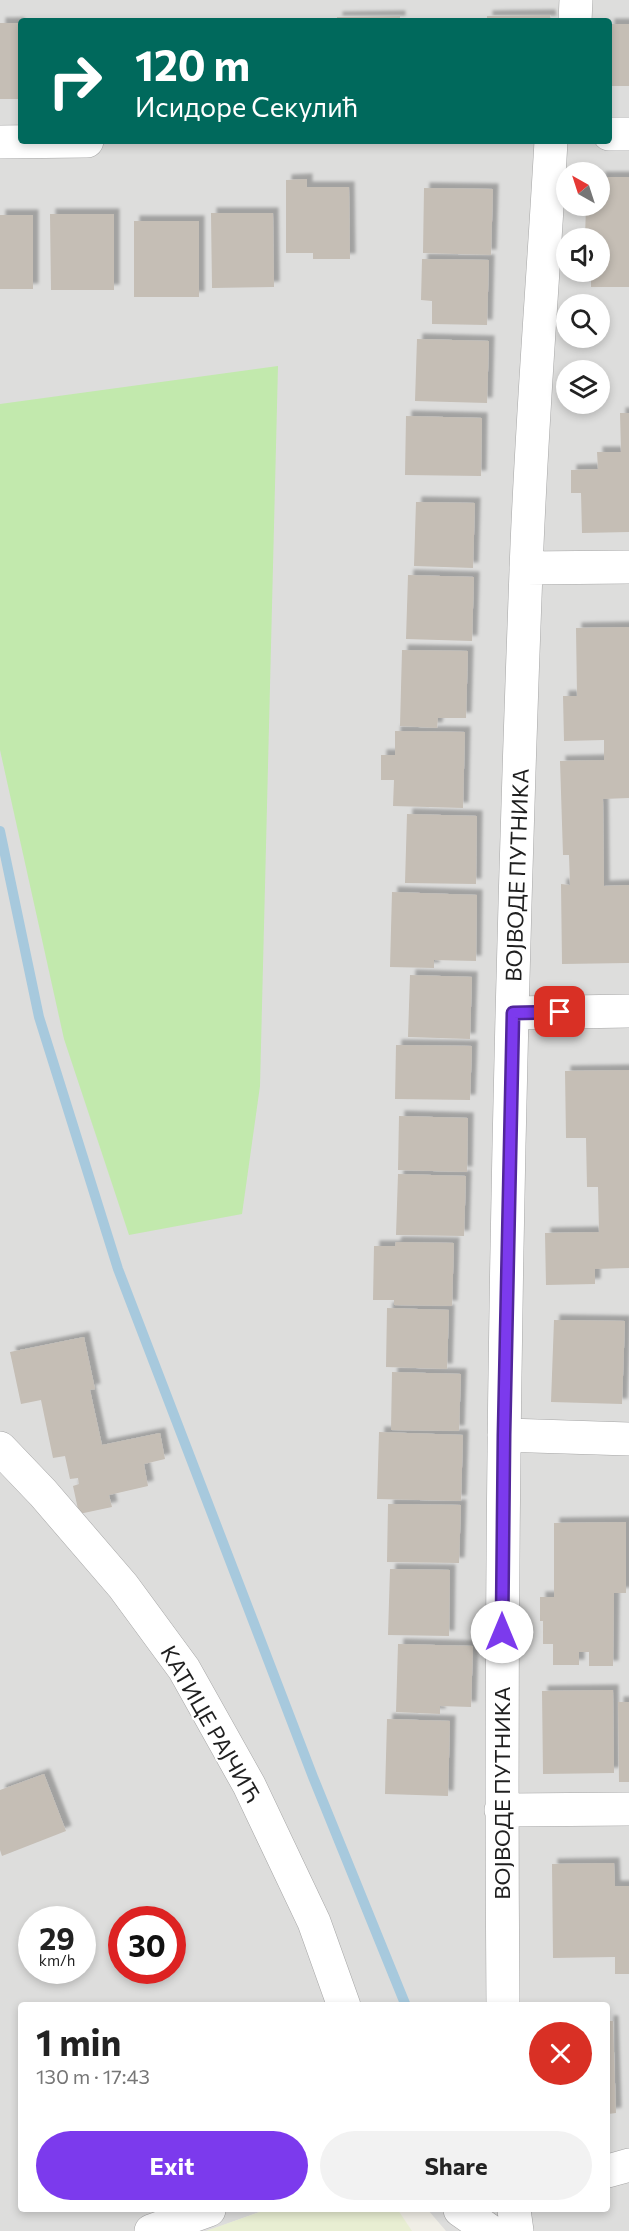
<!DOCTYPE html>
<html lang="en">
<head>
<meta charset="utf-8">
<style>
	:root { --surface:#fff; --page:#f2f2f2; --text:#222; --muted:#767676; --accent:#7c3aed }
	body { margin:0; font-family:Commissioner,sans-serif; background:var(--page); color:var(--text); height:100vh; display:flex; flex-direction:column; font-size:22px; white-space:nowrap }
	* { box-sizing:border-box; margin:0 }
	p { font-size:20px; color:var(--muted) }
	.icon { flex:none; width:33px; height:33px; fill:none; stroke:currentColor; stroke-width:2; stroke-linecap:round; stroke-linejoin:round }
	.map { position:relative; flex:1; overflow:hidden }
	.drawer { position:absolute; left:18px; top:2002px; width:592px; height:210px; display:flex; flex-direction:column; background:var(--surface); border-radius:6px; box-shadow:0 3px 9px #0003 }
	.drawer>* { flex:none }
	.banner { position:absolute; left:18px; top:18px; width:594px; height:126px; border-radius:6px; box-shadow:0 3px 9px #0003; background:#00695c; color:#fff; overflow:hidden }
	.needle { width:39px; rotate:321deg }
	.tools { position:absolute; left:556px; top:162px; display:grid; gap:12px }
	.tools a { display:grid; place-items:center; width:54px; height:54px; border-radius:50%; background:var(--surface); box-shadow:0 3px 9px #0003; font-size:30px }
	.speed { position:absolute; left:18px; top:1906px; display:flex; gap:12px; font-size:30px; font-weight:700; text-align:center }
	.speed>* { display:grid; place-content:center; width:78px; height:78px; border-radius:50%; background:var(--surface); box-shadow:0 3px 9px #0003; line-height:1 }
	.speed small { font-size:15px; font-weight:400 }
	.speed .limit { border:9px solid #d22; background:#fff; color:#111 }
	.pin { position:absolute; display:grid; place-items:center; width:51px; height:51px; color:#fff; margin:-26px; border-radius:12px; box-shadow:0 3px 9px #0006 }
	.me { position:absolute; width:66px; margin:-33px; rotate:0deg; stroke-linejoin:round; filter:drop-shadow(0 0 4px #0008) }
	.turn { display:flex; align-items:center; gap:21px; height:126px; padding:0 18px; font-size:27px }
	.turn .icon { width:78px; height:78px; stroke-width:2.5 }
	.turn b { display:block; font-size:42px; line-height:51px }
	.round { display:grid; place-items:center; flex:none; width:63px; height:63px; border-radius:32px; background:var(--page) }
	.overview { display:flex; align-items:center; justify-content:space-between; height:102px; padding:0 18px }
	h1 { font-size:36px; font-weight:700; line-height:45px }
	.action { display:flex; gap:12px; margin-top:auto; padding:12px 18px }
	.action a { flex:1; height:69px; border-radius:36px; background:var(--accent); color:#fff; font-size:24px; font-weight:700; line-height:69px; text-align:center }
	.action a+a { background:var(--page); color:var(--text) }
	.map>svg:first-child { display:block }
	.residential { fill:#dddddc; fill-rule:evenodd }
	.farmland { fill:#e8eed2 }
	.grass { fill:#c2e9ad }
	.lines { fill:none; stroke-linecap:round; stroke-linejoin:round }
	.stream { stroke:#a7c9dd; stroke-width:10 }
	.building { fill:#c5beb5; filter:url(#shadow) }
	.minor-casing { stroke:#a6a6a6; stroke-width:34 }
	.minor { stroke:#fff; stroke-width:33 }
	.route-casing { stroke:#51269a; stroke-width:15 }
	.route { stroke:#7c3aed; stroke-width:10 }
	.labels { text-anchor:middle; stroke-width:4.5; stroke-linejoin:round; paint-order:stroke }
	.street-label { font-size:22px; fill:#1f1f1f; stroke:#fff }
</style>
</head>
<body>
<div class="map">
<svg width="629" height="2231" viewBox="0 0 629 2231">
	<defs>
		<filter id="shadow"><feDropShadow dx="5.5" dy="-5.5" stdDeviation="1.5" flood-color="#0004"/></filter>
	</defs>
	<rect width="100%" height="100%" fill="#f0eee6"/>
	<path class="residential" d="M 0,0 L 629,0 L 629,2231 L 446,2231 L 428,2210 L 608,2210 L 608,2006 L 21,2006 L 21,2210 L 265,2210 L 207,2231 L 0,2231 ZM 21,21 L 609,21 L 609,141 L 21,141 ZM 567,172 L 600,172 L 600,206 L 567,206 ZM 567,238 L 600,238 L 600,272 L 567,272 ZM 567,304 L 600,304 L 600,338 L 567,338 ZM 567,370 L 600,370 L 600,404 L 567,404 ZM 32,1920 L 82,1920 L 82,1971 L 32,1971 ZM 122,1920 L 172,1920 L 172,1971 L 122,1971 Z"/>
	<path class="farmland" d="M 265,2210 L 398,2210 L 412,2231 L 206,2231 Z"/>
	<path class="grass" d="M 278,366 L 260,1086 L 242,1214 L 129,1235 L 64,1039 L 0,750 L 0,404 Z"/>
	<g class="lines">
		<path class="stream" d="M 0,831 L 39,1017 L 118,1269 L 313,1777 L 406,2006"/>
	</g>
	<path class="building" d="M 550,15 L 551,21 L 487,21 L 487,16 Z
		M 400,16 L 400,21 L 337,21 L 337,17 Z
		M 0,23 L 19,23 L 19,99 L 0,99 Z
		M 609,24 L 629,24 L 629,86 L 609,86 Z
		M 600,177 L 629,177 L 629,287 L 591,287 L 591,272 L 600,272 L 600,238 L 585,238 L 586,206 L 600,206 Z
		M 307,179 L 307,187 L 349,187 L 350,259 L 313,259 L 313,253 L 286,253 L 286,180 Z
		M 424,188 L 493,189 L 491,255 L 423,253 Z
		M 211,213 L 273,213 L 274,287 L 212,288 Z
		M 50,214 L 114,214 L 114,290 L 51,290 Z
		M 0,215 L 33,215 L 33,289 L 0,289 Z
		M 134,221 L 199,221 L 199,297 L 134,297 Z
		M 422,259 L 489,260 L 487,325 L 432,324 L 432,301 L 421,300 Z
		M 417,339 L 489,341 L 487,403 L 415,401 Z
		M 620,413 L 629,413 L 629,532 L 582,533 L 581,493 L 571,493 L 571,470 L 598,469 L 597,452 L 621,452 Z
		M 406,416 L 482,418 L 481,476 L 405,475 Z
		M 416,502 L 475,503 L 473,568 L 414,566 Z
		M 408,575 L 474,577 L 472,641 L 406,639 Z
		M 629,627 L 629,798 L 603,799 L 604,886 L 629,885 L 629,963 L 562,964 L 561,884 L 570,885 L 569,855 L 563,855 L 560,761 L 604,760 L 604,740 L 564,741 L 563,696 L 577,696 L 576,628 Z
		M 402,650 L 468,651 L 466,718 L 438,718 L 437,728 L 400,726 Z
		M 395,731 L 465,732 L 463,808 L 393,806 L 394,780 L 381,780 L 381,755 L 395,755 Z
		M 407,814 L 477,816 L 476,884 L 405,883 Z
		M 392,892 L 477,895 L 476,961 L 434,960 L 434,968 L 390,967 Z
		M 410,975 L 472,977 L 470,1039 L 408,1037 Z
		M 396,1045 L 472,1046 L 470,1100 L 395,1099 Z
		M 629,1070 L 629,1268 L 595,1269 L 595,1284 L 546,1285 L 545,1233 L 599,1232 L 598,1187 L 587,1187 L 586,1138 L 566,1138 L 565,1071 Z
		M 399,1116 L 468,1118 L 467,1172 L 398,1170 Z
		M 398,1174 L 466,1176 L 464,1236 L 396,1235 Z
		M 396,1242 L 454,1243 L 452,1306 L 394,1305 L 394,1300 L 373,1300 L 374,1246 L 395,1246 Z
		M 387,1308 L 449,1310 L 447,1369 L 386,1367 Z
		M 554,1320 L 625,1321 L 622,1404 L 551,1402 Z
		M 84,1337 L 95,1389 L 90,1390 L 102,1445 L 160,1433 L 165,1459 L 144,1464 L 148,1486 L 109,1495 L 112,1507 L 79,1514 L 73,1486 L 79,1484 L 78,1478 L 70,1479 L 65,1456 L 53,1458 L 41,1400 L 21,1404 L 10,1352 Z
		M 392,1372 L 461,1374 L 459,1431 L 391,1430 Z
		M 379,1432 L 463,1435 L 461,1501 L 377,1499 Z
		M 388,1504 L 461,1505 L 459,1563 L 387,1562 Z
		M 626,1522 L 626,1593 L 614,1593 L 613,1666 L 589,1666 L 589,1652 L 579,1652 L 579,1665 L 553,1665 L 553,1644 L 543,1644 L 543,1621 L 540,1621 L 540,1597 L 554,1597 L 554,1523 Z
		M 390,1569 L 450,1570 L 449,1636 L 388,1635 Z
		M 398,1644 L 473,1646 L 471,1707 L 440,1706 L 440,1714 L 396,1712 Z
		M 613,1690 L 614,1773 L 543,1774 L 542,1691 Z
		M 618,1702 L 629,1702 L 629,1782 L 619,1782 Z
		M 387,1719 L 450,1721 L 448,1796 L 385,1794 Z
		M 44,1774 L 66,1831 L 2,1856 L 0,1850 L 0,1790 Z
		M 614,1863 L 615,1886 L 629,1886 L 629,1974 L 615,1974 L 615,1957 L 553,1958 L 552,1864 Z
		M 608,2021 L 613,2021 L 616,2113 L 608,2114 Z"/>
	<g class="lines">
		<g class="minor-casing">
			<path id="minor" d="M 575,21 L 576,0
				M 609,134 L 629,134
				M 0,142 L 87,141
				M 526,568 L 629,567
				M 513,1013 L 629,1011
				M 504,1435 L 629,1439
				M 0,1448 L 43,1493 L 123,1586 L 184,1669 L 249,1785 L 314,1922 L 344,2006
				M 501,1810 L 629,1809
				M 503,2006 C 499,1528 508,1049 526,571 C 531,428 543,284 551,141
				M 608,2171 L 629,2165
				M 460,2210 L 490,2231
				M 514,2210 L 517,2231
				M 151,2231 L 209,2210"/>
		</g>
		<use href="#minor" class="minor"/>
	</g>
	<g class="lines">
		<g class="route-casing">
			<path id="route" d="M 502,1632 L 504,1435 L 513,1013 L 560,1012"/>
		</g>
		<use href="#route" class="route"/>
	</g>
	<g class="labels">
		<g class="street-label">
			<text transform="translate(517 875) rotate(-88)" y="8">ВОЈВОДЕ ПУТНИКА</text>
			<text transform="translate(211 1724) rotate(60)" y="8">КАТИЦЕ РАЈЧИЋ</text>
			<text transform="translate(502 1793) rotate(-90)" y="8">ВОЈВОДЕ ПУТНИКА</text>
		</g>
	</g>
</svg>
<div class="tools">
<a><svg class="needle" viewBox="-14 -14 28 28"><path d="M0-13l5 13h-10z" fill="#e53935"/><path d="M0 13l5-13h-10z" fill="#767676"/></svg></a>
<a><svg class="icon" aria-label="sound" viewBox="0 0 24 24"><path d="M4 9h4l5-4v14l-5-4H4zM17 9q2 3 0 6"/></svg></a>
<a><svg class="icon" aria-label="search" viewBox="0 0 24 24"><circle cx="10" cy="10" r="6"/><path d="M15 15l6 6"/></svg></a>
<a><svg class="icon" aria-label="layers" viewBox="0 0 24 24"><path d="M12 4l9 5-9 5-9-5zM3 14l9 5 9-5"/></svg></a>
</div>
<div class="speed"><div>29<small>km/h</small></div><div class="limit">30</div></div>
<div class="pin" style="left:560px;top:1012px;background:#d93025"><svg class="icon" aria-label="arrive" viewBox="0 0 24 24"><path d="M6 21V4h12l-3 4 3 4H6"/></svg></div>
<svg class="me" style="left:502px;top:1632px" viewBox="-20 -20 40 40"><circle r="19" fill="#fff"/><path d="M0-13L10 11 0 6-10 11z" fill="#7c3aed"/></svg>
<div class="banner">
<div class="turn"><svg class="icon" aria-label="right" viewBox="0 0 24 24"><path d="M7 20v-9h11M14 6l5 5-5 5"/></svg><div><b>120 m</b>Исидоре Секулић</div></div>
</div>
<section class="drawer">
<div class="overview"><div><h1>1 min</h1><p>130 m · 17:43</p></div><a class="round" style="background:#d93025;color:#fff"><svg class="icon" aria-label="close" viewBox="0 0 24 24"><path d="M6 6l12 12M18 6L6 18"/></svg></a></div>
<div class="action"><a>Exit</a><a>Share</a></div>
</section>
</div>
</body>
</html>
